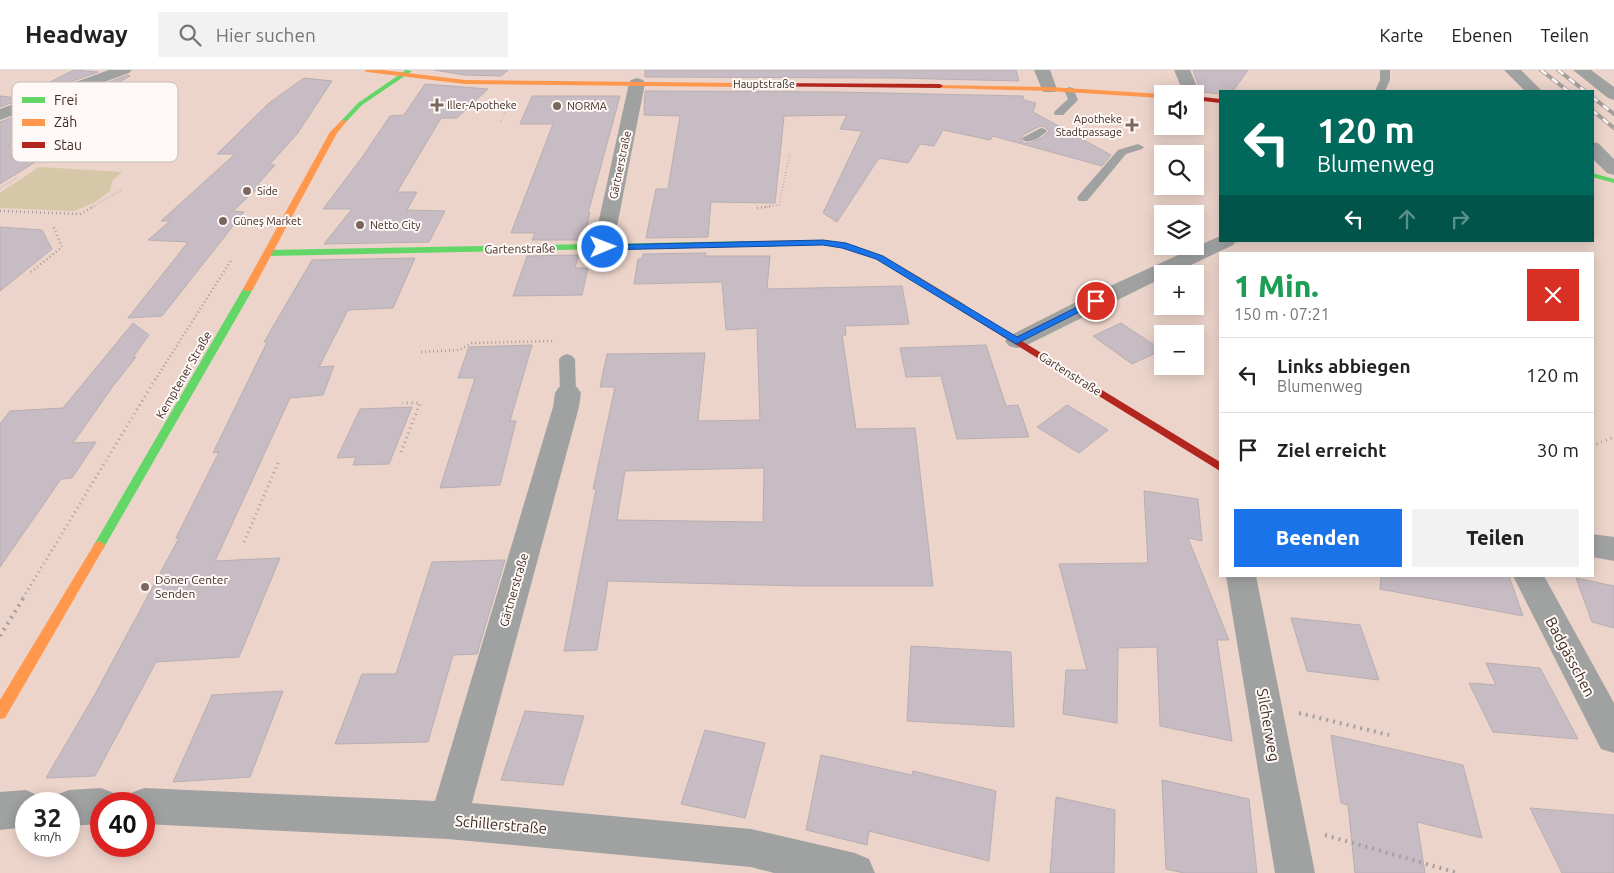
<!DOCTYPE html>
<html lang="de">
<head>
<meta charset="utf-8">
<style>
	:root { --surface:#fff; --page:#f2f2f2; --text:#222; --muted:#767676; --line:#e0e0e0; --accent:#1a73e8 }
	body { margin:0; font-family:Ubuntu,sans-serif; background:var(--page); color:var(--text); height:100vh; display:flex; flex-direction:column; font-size:19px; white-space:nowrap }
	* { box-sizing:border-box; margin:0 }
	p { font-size:16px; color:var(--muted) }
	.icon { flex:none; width:28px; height:28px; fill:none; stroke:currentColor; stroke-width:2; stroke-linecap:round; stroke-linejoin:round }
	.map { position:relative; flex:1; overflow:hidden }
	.side { position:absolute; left:1219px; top:182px; width:375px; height:325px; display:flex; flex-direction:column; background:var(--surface); border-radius:0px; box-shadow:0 2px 12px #0003 }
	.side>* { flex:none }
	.top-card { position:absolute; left:1219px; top:20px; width:375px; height:152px; border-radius:0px; box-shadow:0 2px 12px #0003; background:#00695c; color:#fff; overflow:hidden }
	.buttons { position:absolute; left:1154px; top:15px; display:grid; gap:10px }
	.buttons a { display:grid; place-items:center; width:50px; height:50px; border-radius:0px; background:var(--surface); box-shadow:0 2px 12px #0003; font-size:25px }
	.speed { position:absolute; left:15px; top:722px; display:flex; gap:10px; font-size:25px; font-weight:700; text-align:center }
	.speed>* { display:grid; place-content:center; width:65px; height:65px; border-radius:50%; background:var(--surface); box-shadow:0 2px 12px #0003; line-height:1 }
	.speed small { font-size:12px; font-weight:400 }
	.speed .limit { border:8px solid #d22; background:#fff; color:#111 }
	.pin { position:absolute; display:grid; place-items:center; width:42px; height:42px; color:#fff; margin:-21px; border:2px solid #fff; border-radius:50%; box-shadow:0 1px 5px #0007 }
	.me { position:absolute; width:55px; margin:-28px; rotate:89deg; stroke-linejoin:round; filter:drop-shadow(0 0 4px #0008) }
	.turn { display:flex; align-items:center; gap:18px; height:105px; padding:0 15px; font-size:22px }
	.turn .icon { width:65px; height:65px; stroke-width:2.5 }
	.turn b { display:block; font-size:35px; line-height:42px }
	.lanes { display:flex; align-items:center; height:48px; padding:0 15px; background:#0003; justify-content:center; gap:25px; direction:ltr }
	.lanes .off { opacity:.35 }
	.round { display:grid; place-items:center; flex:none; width:52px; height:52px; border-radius:0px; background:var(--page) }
	.overview { display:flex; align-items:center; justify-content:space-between; height:85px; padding:0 15px }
	h1 { font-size:30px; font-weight:800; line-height:38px; color:#1e9e55 }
	.cta { display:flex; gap:10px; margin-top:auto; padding:10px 15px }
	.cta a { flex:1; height:58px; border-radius:0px; background:var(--accent); color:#fff; font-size:20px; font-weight:800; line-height:58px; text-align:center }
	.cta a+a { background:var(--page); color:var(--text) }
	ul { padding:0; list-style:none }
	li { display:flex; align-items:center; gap:15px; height:75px; padding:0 15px; border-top:1px solid var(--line) }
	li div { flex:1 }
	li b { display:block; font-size:19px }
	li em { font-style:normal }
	header { display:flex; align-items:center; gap:30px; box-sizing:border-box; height:70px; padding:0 25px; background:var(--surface); border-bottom:1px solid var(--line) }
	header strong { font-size:24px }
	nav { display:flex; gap:28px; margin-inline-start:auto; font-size:18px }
	.search { width:350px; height:45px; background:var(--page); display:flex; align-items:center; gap:12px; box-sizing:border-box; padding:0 18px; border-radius:0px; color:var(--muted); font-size:19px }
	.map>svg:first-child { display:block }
	.green { fill:#d5c7a8 }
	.building { fill:#c7bcc3; stroke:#b8aeb1; fill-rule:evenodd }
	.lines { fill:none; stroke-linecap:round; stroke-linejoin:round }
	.path-far3 { stroke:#a59f9d; stroke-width:2; stroke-dasharray:0.5 2.5; stroke-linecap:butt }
	.path-far2 { stroke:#a59f9d; stroke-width:2.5; stroke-dasharray:1 3; stroke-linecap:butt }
	.path-far1 { stroke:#a59f9d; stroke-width:3; stroke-dasharray:1 4; stroke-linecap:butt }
	.path { stroke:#a59f9d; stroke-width:4; stroke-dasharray:2 5; stroke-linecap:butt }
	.lane { fill:#a0a1a1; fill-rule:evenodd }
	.street { fill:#a0a1a1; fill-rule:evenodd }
	.fast { fill:#63d668; fill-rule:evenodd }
	.slow { fill:#ff974d; fill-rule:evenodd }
	.jam { fill:#b3261e; fill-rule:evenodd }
	.rail-casing { stroke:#a69e9b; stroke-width:4 }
	.rail { stroke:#fef8f6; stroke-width:2.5; stroke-dasharray:7; stroke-linecap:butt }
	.route { fill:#1a73e8; stroke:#114b97 }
	.poi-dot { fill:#7c675e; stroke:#fef8f6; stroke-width:2 }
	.labels { text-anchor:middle; stroke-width:4; stroke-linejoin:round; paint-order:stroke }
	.far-street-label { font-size:11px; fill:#402c24; stroke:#fef8f6 }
	.far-poi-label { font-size:11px; fill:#402c24; stroke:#fef8f6; text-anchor:start }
	.street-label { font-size:12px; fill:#402c24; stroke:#fef8f6 }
	.poi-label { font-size:12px; fill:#402c24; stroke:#fef8f6; text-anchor:start }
	.near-street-label { font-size:15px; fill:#402c24; stroke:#fef8f6 }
	.key { fill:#fef8f6; stroke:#c5bbb7; stroke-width:1 }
	.key-label { font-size:14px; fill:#402c24 }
</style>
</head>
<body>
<header>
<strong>Headway</strong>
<div class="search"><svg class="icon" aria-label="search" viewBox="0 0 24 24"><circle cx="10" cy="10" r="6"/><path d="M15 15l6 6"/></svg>Hier suchen</div>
<nav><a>Karte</a><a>Ebenen</a><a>Teilen</a></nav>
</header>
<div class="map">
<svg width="1614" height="803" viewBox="0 0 1614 803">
	<rect width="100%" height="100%" fill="#ecd4ca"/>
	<path class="green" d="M 39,97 L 122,102 L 112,111 L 110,121 L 95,132 L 75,141 L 0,138 L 0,123 Z"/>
	<path class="building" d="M 74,0 L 98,2 L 0,37 L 0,26 L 18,28 Z
		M 434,0 L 508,0 L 501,6 L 465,5 Z
		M 645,0 L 1016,0 L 1019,11 L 896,8 L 645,7 Z
		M 1193,0 L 1248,0 L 1233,21 L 1220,21 L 1220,24 L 1201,22 Z
		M 128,5 L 130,6 L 8,75 L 56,79 L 0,114 L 0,52 Z
		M 304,8 L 332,11 L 297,64 L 269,95 L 275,95 L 257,115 L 261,115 L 233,141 L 244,142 L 162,246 L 128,248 L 188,172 L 148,170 L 170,151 L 161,151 L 235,84 L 217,84 L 269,33 Z
		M 425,14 L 488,19 L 457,48 L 441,48 L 397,122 L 417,122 L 407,140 L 445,141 L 429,172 L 324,174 L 352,139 L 323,139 L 361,89 L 390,46 L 404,45 Z
		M 645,21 L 838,22 L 1023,26 L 1024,30 L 1036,33 L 1033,42 L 1111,85 L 1102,96 L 993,66 L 990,70 L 943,60 L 934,76 L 920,74 L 908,93 L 879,88 L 837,152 L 823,143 L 862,61 L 840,59 L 847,45 L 784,46 L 775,133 L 711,132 L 708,167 L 646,168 L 656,119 L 668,119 L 680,46 L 644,45 ZM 1040,56 L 1045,57 L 1049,61 L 1043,67 L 1030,73 L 1024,73 L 1021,70 L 1023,65 Z
		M 532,26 L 620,26 L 588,143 L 590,143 L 583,170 L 532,170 L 535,163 L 511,163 L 553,54 L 520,54 Z
		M 0,157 L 42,160 L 52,179 L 0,221 Z
		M 706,183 L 705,186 L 770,186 L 767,219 L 902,216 L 909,254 L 845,256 L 846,265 L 842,265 L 856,359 L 915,358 L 933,516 L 801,516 L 608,511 L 597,580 L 564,581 L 596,419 L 593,419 L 615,317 L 600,317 L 607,284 L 705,283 L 698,351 L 760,350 L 757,258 L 726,260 L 722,212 L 634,214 L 638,189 L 642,189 L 643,184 ZM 764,398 L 763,452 L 617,450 L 625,401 Z
		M 579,185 L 575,198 L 588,198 L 582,225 L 513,226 L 527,186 Z
		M 415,188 L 393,238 L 348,240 L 319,297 L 334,296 L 323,325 L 290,328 L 215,491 L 280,488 L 239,587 L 156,592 L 95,706 L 46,708 L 94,626 L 179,468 L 176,468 L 219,382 L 213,383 L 267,272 L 264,272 L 312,190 Z
		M 133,253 L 149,265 L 133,287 L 136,287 L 113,316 L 73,373 L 96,372 L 72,408 L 61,409 L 0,497 L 0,354 L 10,341 L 63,338 Z
		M 1121,253 L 1162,280 L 1132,294 L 1093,266 Z
		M 532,275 L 510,351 L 516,351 L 500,415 L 440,418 L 475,308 L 458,308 L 469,277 Z
		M 986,275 L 1006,336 L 1018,335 L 1029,367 L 957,369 L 941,306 L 906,307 L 900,278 Z
		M 1067,335 L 1108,360 L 1079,383 L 1037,357 Z
		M 412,337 L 389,394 L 353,395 L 356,387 L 337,388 L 360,339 Z
		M 1144,421 L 1198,429 L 1202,471 L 1188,468 L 1229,570 L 1217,570 L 1232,671 L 1160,656 L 1157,577 L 1118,578 L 1117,653 L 1063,644 L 1066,600 L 1087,600 L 1059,494 L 1148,493 Z
		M 505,490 L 477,584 L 453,585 L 428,672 L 335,674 L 362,604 L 396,604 L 432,492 Z
		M 1381,506 L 1509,506 L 1523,546 L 1380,519 Z
		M 1576,508 L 1614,516 L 1614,558 L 1592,552 Z
		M 1291,548 L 1360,555 L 1379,610 L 1307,601 Z
		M 911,576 L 1011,582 L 1014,657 L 907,651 Z
		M 1486,593 L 1540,598 L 1578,669 L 1493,662 L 1469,613 L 1496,615 Z
		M 283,621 L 250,707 L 173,712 L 212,625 Z
		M 525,641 L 584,646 L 563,715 L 501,710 Z
		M 705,660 L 765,673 L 745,748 L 681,734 Z
		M 1331,665 L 1463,695 L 1482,768 L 1417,752 L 1425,803 L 1355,803 L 1348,735 L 1341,733 Z
		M 821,685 L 912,705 L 913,701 L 996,721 L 989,791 L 869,761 L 867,775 L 806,760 Z
		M 1162,710 L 1249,729 L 1257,803 L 1184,803 L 1166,799 Z
		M 1056,727 L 1115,740 L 1114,803 L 1050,803 Z
		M 1530,738 L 1614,745 L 1614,803 L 1562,803 Z"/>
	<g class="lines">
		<path class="path-far3" d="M 501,51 L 505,42
			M 1092,52 L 1099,45
			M 0,118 L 18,107
			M 92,137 L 123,119
			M 764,137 L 779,135 L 790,83"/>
		<path class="path-far2" d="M 757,138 L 773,136
			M 0,141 L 80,144 L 94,136
			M 31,202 L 62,177 L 53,156
			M 421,282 L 459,280 L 472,273 L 553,271
			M 155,310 L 232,189"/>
		<path class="path-far1" d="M 1592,376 L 1614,367
			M 401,382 L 420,333 L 402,333
			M 244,472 L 278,393
			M 23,528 L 156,308"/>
		<path class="path" d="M 0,566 L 24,527
			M 1299,643 L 1389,665
			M 1325,765 L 1458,803"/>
		<path class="lane" d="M 1380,0 L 1390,0 L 1390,10 L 1385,21 L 1375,21 L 1380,10 Z
			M 1069,17 L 1073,18 L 1078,30 L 1063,45 L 1055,45 L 1054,43 L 1055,41 L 1068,29 L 1064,20 Z
			M 1162,39 L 1162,49 L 1156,48 L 1155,46 L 1158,40 Z
			M 1041,58 L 1045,59 L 1047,61 C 1041,67 1032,73 1024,71 L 1022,69 L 1024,67 Z
			M 1138,74 L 1144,77 L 1142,79 L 1126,84 L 1087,131 L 1079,131 L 1077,128 L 1079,125 L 1118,80 Z
			M 567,284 L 572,286 L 575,289 L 576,323 L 574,327 L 568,328 L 562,327 L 560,323 L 559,289 L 562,286 Z"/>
		<path class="street" d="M 109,0 L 132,0 L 129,3 L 0,50 L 0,39 Z
			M 1034,0 L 1050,0 L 1057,19 L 1055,22 L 1043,22 Z
			M 1174,0 L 1190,0 L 1200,24 L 1198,27 L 1195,28 L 1195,24 L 1184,24 Z
			M 1504,0 L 1521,0 L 1542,21 L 1525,21 Z
			M 1573,0 L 1591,0 L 1614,17 L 1614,30 L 1608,28 Z
			M 637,8 L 643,10 L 645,13 L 613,177 L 610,181 L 603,183 L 596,181 L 593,177 L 629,13 L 631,10 Z
			M 1592,72 L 1598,73 L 1614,89 L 1614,105 L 1607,103 L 1592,88 Z
			M 1220,166 L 1220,171 L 1236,171 L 1233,175 L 1172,204 L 1162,204 L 1162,208 L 1025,276 L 1017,278 L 1009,276 L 1005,271 L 1009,266 L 1088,226 Z
			M 568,315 L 577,317 L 581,323 L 579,337 L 472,733 L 751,759 L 855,783 L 869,789 L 875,803 L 774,803 L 751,797 L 448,769 L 144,754 L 144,734 L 126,734 L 131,723 L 144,718 L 435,731 L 553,337 L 555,323 L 559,317 Z
			M 1592,464 L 1614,467 L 1614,491 L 1592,487 Z
			M 1226,506 L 1256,506 L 1315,803 L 1275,803 Z
			M 1513,506 L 1544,506 L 1614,633 L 1614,683 L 1601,679 Z
			M 101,718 L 114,723 L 119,734 L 101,734 L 101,754 L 69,756 L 69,734 L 52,734 L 56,725 L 69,720 Z
			M 26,720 L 39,726 L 43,734 L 26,734 L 26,757 L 0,760 L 0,722 Z"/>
		<path class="fast" d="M 406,0 L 412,1 L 362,35 L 346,52 L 342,52 L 342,50 L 358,33 Z
			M 1592,103 L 1614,109 L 1614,113 L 1592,107 Z
			M 756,171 L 760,174 L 759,176 L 268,186 L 264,183 L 268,180 Z
			M 248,216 L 253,219 L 103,479 L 95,479 L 93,476 L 95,473 L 243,219 Z"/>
		<path class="slow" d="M 364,0 L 383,0 L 465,10 L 742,13 L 745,15 L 742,17 L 465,14 L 367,2 Z
			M 938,15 L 1049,17 L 1162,24 L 1162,28 L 1049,21 L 940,18 L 937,16 Z
			M 342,50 L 347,51 L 337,63 L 253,219 L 251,221 L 245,221 L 243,219 L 330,62 Z
			M 812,170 C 860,171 899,194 939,219 C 949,225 962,231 971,240 L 969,242 L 963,242 C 925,218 878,181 833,176 C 808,173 782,176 756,177 L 752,174 L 756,171 Z
			M 99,471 L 103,473 L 105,476 L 103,479 L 5,648 L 0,649 L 0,630 L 95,473 Z"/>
		<path class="jam" d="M 742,13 L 940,14 L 943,16 L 940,18 L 740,16 L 740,14 Z
			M 1195,26 L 1220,29 L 1220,33 L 1195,30 Z
			M 966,237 L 1220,392 L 1220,401 L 963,242 L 961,240 Z"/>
		<g class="rail-casing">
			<path id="rail" d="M 1541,0 L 1568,21
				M 1558,0 L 1585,21
				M 1592,27 L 1614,44
				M 1592,40 L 1614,58"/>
		</g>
		<use href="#rail" class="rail"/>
	</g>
	<path class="route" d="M 823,170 L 846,173 L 883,186 L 1017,267 L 1093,229 L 1096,228 L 1101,231 L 1016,274 L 876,189 L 842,178 L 823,175 L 603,180 L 599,177 L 603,175 Z"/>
	<g class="poi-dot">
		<path d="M434.5 27.5h5v5h5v5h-5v5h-5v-5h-5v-5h5z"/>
		<circle cx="557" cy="36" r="5"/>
		<path d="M1129.5 47.5h5v5h5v5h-5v5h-5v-5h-5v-5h5z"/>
		<circle cx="247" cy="121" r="5"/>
		<circle cx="223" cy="151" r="5"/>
		<circle cx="360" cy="155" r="5"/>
		<circle cx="145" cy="517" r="5"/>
	</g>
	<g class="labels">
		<g class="far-street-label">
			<text x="764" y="18">Hauptstraße</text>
			<text transform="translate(620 95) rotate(-78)" y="4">Gärtnerstraße</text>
		</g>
		<g class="far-poi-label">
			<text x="447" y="39">Iller-Apotheke</text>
			<text x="567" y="40">NORMA</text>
			<text x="1122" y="53" text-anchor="end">Apotheke<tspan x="1122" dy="13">Stadtpassage</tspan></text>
			<text x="257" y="125">Side</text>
			<text x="233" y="155">Güneş Market</text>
			<text x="370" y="159">Netto City</text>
		</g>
		<g class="street-label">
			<text transform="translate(520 179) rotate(-1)" y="4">Gartenstraße</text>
			<text transform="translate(1070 304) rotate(32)" y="4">Gartenstraße</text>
			<text transform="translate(184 305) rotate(-60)" y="4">Kemptener Straße</text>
			<text transform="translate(514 520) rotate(-74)" y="4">Gärtnerstraße</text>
		</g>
		<g class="poi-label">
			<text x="155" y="514">Döner Center<tspan x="155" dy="14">Senden</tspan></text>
		</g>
		<g class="near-street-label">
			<text transform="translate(1570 587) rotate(62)" y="5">Badgässchen</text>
			<text transform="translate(1268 655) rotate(80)" y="5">Silcherweg</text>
			<text transform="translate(501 755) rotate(5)" y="5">Schillerstraße</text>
		</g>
	</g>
	<rect x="12" y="12" width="166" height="80" rx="8" class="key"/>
	<rect x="22" y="27" width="23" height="6" fill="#63d668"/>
	<rect x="22" y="49" width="23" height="7" fill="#ff974d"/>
	<rect x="22" y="72" width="23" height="6" fill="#b3261e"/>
	<g class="key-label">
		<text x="54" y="35">Frei</text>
		<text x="54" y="57">Zäh</text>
		<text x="54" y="80">Stau</text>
	</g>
</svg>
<div class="buttons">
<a><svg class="icon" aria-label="sound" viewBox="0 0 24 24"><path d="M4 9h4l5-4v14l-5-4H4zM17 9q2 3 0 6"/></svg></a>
<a><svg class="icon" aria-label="search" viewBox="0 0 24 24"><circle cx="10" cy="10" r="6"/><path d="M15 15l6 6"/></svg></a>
<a><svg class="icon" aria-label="layers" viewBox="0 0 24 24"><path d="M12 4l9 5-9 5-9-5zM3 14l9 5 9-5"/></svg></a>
<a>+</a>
<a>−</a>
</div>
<div class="speed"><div>32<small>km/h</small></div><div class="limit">40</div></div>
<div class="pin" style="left:1096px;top:231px;background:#d93025"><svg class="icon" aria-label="arrive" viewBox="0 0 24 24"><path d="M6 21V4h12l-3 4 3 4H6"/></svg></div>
<svg class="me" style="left:603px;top:177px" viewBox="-20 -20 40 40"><circle r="17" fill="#1a73e8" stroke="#fff" stroke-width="3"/><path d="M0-11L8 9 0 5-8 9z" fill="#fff"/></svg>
<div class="top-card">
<div class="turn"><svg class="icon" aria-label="left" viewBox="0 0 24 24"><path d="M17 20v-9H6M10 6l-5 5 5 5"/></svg><div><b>120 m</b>Blumenweg</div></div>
<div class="lanes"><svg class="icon" aria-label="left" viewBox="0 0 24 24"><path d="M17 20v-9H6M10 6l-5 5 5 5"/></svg><svg class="icon off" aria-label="ahead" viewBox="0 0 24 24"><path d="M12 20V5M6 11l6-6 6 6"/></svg><svg class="icon off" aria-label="right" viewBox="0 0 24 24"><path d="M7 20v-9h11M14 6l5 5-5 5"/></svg></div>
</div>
<section class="side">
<div class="overview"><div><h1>1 Min.</h1><p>150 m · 07:21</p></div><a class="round" style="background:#d93025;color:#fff"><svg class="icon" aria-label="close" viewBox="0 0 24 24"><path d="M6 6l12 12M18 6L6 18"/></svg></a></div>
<ul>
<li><svg class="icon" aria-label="left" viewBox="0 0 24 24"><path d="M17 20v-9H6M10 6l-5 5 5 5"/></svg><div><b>Links abbiegen</b><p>Blumenweg</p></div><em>120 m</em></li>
<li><svg class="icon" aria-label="arrive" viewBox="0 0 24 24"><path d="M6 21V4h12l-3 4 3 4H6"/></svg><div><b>Ziel erreicht</b></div><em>30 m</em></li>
</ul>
<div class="cta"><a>Beenden</a><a>Teilen</a></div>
</section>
</div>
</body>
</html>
